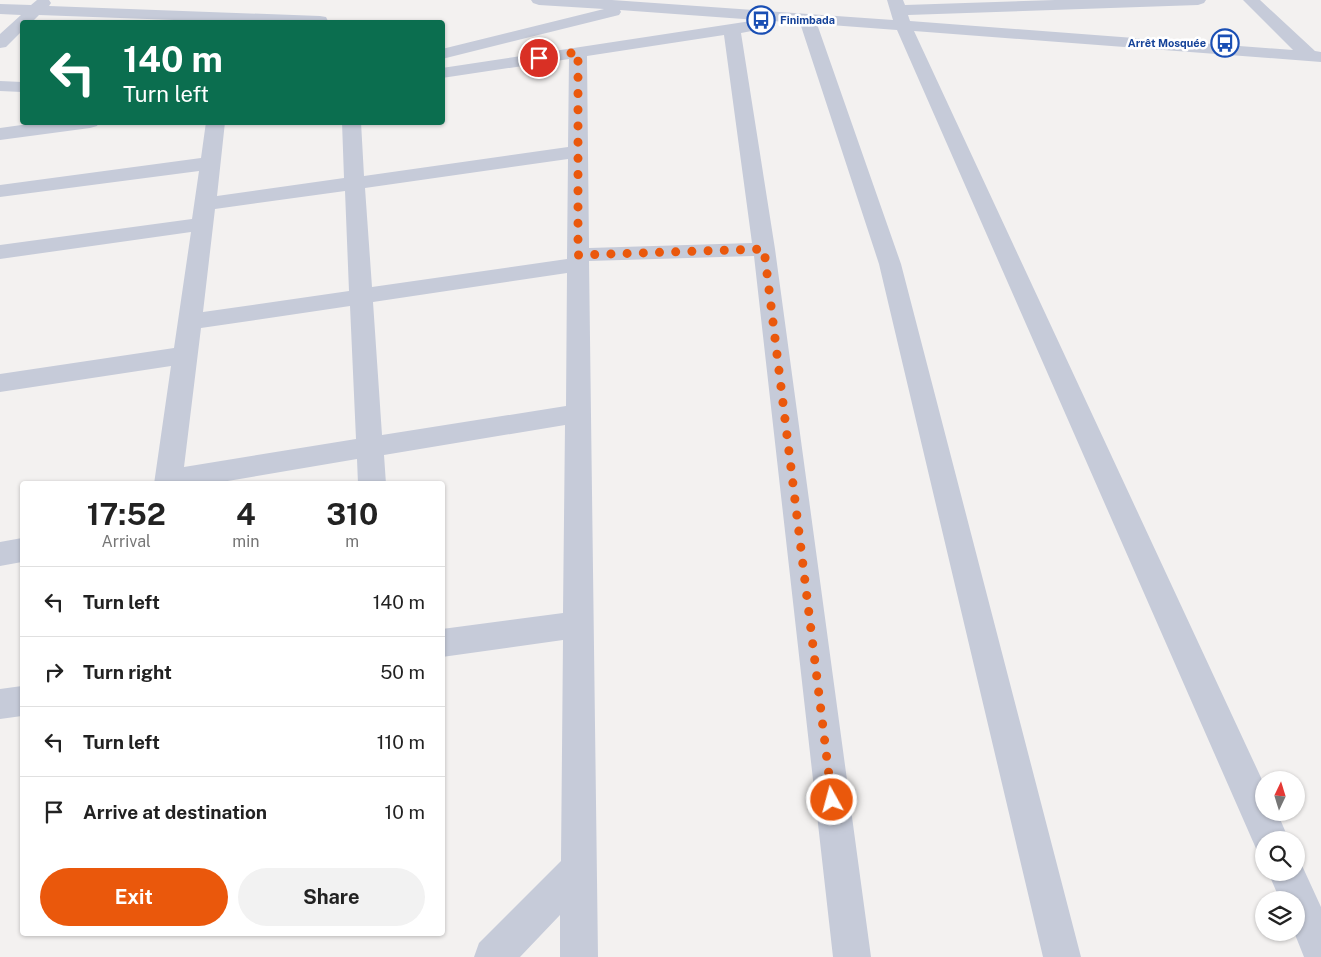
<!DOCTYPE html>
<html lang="en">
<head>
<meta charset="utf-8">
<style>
	:root { --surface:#fff; --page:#f2f2f2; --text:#222; --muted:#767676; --line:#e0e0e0; --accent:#ea580c }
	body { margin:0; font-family:"Public Sans",sans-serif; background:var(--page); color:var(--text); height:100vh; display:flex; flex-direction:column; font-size:19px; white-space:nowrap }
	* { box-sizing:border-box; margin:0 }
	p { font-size:16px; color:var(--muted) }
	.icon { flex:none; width:28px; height:28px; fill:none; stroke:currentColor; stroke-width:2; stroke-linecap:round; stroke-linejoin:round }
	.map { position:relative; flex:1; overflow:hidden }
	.drawer { position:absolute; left:20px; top:481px; width:425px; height:455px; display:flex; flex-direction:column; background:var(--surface); border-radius:5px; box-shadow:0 1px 4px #0004 }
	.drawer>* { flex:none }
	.hud { position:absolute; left:20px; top:20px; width:425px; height:105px; border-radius:5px; box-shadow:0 1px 4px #0004; background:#0b6e4f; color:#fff; overflow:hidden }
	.needle { width:32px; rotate:4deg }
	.buttons { position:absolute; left:1255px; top:771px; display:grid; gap:10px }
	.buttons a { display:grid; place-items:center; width:50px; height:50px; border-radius:50%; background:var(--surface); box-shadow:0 1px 4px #0004; font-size:25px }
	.pin { position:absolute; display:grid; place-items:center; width:42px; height:42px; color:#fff; margin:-21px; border:2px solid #fff; border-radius:50%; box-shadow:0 1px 5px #0007 }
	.me { position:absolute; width:55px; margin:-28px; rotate:353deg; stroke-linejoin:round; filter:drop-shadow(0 0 4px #0008) }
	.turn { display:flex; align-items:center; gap:18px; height:105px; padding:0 20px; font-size:22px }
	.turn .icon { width:65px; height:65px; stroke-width:2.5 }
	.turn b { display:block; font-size:35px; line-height:42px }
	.eta { display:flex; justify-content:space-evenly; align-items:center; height:85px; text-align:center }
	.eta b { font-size:30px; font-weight:700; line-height:35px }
	.cta { display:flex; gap:10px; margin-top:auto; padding:10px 20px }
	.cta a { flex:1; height:58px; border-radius:30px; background:var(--accent); color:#fff; font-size:20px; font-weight:700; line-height:58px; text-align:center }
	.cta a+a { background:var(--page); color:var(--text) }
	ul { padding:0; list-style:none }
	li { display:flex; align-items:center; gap:15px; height:70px; padding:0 20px; border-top:1px solid var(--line) }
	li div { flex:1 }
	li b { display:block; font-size:19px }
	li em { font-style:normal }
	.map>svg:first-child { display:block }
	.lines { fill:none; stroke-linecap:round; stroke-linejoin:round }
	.minor { fill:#c6cbd9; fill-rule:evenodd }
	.route { stroke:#ea580c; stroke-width:9; stroke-dasharray:0 16.2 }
	.labels { text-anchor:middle; stroke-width:5; stroke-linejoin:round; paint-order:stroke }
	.far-transit-label { font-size:11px; font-weight:bold; fill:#164399; stroke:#fff; text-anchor:start }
</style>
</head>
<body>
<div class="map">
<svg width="1321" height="957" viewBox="0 0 1321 957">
	<rect width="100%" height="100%" fill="#f3f1f0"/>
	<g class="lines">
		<path class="minor" d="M 37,0 L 49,0 L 51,3 L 49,6 L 320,16 L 326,17 L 328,21 L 228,22 L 39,15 L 32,22 L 22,22 L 22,31 L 6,47 L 0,48 L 0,34 L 21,15 L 0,14 L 0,4 L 31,5 Z
			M 531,0 L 612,0 L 893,20 L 887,0 L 903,0 L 905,5 L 1055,0 L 1206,0 L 1204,3 L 1198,5 L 908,15 L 910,21 L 1293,50 L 1243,0 L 1260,0 L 1315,51 L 1321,52 L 1321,62 L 914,31 L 1264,784 L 1264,812 L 1277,812 L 1289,840 L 1264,840 L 1264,855 L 1258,853 L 897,30 L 817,24 L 901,264 L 1081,957 L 1043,957 L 879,264 L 800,23 L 620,10 L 621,12 L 619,15 L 442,59 L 442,49 L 604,9 L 539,5 L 533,3 Z
			M 751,21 L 757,22 L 759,26 L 757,30 L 741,33 L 775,249 L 871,957 L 833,957 L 754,256 L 589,261 L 598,957 L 560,957 L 560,915 L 520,957 L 474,957 L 479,943 L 561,861 L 563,640 L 442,657 L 442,629 L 563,613 L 565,425 L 384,455 L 386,484 L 358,484 L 357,459 L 210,484 L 154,484 L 171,366 L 0,392 L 0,374 L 174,348 L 191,232 L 0,259 L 0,245 L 192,219 L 199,171 L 0,197 L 0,185 L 201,158 L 206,122 L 225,122 L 217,196 L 344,178 L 342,122 L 361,122 L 364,176 L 568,147 L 569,59 L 442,78 L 442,68 ZM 724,35 L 752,243 L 589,248 L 587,56 ZM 568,159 L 567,259 L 372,287 L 365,188 ZM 345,191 L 349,291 L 203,312 L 215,209 ZM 567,273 L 566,406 L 382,435 L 373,302 ZM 350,306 L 356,439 L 184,467 L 201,328 Z
			M 0,81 L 22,82 L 22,92 L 0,91 Z
			M 43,122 L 99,122 L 97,126 L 90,128 L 0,140 L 0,128 Z
			M 22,538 L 22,562 L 0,566 L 0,542 Z
			M 22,686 L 22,716 L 0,719 L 0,689 Z
			M 1296,858 L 1299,859 L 1321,907 L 1321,957 L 1304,957 L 1294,932 L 1296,932 L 1296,900 L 1280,900 L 1268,872 L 1296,872 Z"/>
	</g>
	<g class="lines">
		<path class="route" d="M 539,58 L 578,52 L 578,255 L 764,249 L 832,800"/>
	</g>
	<defs>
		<g id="bus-ring" transform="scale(1.4375)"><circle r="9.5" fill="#fff" stroke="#1a4fb4" stroke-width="1.5"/><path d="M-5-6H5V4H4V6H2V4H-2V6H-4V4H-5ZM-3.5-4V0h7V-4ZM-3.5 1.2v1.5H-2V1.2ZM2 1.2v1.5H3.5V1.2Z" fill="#1a4fb4"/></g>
	</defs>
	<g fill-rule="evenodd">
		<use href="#bus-ring" x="761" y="20"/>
		<use href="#bus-ring" x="1225" y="43"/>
	</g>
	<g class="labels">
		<g class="far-transit-label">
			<text x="780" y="24">Finimbada</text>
			<text x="1206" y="47" text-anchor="end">Arrêt Mosquée</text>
		</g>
	</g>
</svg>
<div class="buttons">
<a><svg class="needle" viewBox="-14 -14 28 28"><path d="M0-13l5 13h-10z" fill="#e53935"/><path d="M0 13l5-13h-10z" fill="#767676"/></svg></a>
<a><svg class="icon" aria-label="search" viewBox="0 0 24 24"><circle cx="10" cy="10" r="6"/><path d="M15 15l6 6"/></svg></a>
<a><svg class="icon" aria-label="layers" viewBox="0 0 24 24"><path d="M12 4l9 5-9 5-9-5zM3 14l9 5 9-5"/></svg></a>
</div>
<div class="pin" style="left:539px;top:58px;background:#d93025"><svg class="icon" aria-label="arrive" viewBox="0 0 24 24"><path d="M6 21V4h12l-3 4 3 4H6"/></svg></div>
<svg class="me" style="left:832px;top:800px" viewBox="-20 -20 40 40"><circle r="17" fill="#ea580c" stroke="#fff" stroke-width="3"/><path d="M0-11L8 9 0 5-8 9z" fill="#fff"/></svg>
<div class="hud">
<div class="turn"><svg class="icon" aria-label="left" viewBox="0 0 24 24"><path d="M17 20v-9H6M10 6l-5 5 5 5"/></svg><div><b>140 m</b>Turn left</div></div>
</div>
<section class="drawer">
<div class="eta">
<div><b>17:52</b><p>Arrival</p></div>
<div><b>4</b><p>min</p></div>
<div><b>310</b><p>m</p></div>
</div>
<ul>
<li><svg class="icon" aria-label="left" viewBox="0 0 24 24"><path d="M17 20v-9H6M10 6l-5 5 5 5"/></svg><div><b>Turn left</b></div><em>140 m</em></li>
<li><svg class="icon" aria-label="right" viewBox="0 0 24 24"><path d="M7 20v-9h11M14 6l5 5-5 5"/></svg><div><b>Turn right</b></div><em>50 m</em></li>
<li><svg class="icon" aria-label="left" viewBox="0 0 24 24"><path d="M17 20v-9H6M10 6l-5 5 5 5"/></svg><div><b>Turn left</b></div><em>110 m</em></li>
<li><svg class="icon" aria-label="arrive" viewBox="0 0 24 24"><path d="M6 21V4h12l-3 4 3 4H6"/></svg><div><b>Arrive at destination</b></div><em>10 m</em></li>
</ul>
<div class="cta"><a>Exit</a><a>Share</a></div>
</section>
</div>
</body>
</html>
